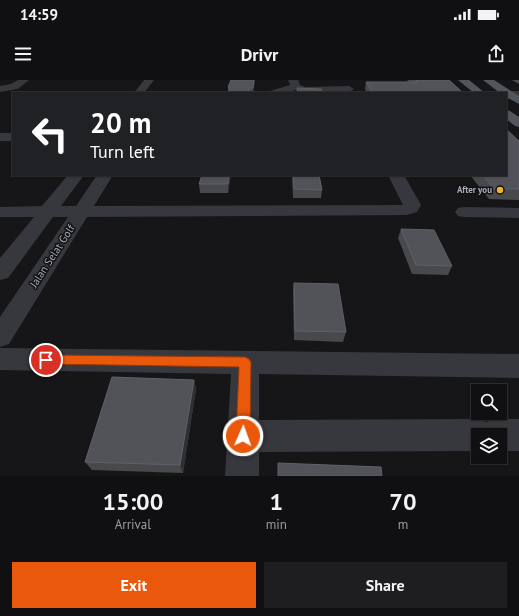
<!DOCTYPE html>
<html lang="en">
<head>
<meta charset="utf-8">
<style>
	:root { --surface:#101012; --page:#1e1e20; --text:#f1f3f6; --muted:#9c9d9f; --line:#303032; --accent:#ea580c }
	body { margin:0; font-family:"PT Sans",sans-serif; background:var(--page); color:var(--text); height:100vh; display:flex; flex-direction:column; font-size:15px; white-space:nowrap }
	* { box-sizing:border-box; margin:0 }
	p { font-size:13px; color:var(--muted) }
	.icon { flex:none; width:22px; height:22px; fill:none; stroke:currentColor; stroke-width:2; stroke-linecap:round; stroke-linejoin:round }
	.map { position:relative; height:396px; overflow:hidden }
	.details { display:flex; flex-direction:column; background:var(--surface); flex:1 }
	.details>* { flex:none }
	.banner { position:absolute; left:12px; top:12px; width:495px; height:84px; border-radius:0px; box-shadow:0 1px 3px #0004,0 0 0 1px var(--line); background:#202124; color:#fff; overflow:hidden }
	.buttons { position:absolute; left:471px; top:304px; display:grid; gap:8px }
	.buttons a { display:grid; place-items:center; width:36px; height:36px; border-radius:0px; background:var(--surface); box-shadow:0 1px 3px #0004,0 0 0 1px var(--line); font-size:20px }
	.pin { position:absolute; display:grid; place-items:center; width:34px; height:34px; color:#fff; margin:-17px; border:2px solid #fff; border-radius:50%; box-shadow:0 1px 4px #0007 }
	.me { position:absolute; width:44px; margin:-22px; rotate:2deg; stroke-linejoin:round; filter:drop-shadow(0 0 3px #0008) }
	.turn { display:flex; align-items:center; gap:14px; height:84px; padding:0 12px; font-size:18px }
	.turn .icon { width:52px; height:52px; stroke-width:2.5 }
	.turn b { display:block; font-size:28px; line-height:34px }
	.eta { display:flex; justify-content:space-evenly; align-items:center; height:68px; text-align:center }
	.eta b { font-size:24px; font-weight:600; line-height:28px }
	.cta { display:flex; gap:8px; margin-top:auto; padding:8px 12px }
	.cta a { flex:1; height:46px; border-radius:0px; background:var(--accent); color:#fff; font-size:16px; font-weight:600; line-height:46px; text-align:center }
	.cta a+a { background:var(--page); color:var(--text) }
	.status { display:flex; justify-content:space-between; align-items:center; height:28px; padding:0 20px; background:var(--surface); direction:ltr }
	.status svg { height:11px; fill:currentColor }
	header { display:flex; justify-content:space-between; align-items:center; height:52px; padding:0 12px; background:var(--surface); font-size:18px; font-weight:600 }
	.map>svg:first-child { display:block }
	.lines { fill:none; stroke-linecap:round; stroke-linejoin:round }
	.minor { fill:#37383d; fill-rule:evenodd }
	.major { fill:#53555c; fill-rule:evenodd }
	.wall { fill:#47494d }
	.shaded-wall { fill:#2f3033 }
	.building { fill:#525359; stroke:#5f6168 }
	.route { fill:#ea580c; stroke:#983908 }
	.poi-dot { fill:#f2b134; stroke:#111113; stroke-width:1.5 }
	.labels { text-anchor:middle; stroke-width:3; stroke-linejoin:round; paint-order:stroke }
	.far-poi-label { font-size:9px; font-weight:bold; fill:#a8adb8; stroke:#111113; text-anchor:end }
	.street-label { font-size:11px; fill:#a8adb8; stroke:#111113 }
</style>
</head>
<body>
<div class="status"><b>14:59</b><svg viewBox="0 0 49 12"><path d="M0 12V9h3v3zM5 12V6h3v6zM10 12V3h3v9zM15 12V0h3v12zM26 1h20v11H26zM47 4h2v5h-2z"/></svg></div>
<header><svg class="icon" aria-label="menu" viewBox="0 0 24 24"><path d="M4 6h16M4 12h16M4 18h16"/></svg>Drivr<svg class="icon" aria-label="share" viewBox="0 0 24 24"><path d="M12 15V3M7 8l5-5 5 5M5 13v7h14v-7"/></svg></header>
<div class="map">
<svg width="519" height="396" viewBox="0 0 519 396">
	<rect width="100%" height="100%" fill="#161618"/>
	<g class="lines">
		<path class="minor" d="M 18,0 L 29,0 L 18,9 L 0,12 L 0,6 L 11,4 Z
			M 144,0 L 154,0 L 144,13 L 134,13 Z
			M 288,0 L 298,0 L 300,5 L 305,7 L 349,6 L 354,9 L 349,12 L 304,13 L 295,10 L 286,13 L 269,13 L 270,11 L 290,5 Z
			M 506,11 L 519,11 L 519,17 L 506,17 L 506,13 L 501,13 Z
			M 0,53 L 13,53 L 13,61 L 0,61 Z
			M 68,95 L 84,95 L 61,126 L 76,126 L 97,95 L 113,95 L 94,126 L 403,125 L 388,95 L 404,95 L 421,125 L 417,132 L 407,135 L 87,137 L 9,264 L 0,267 L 0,237 L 68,137 L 53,137 L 8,198 L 0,200 L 0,178 L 34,137 L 0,137 L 0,127 L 42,126 Z
			M 464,127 L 519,128 L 519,138 L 464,137 L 458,136 L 455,132 L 458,128 Z
			M 0,268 L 519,274 L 519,298 L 259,294 L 259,340 L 478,339 L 486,342 L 494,339 L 519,339 L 519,371 L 500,371 L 500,355 L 478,355 L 478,371 L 259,372 L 259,396 L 225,396 L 231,294 L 0,290 Z"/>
		<path class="major" d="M 458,0 L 469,0 L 485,13 L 474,13 Z
			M 483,0 L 494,0 L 519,16 L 519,24 L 506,17 L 506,13 L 500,13 Z
			M 506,30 L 510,31 L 519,37 L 519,47 L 515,46 L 506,39 Z"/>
	</g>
	<path class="wall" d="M 255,0 L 253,13 L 228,13 L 228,7 Z
		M 407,0 L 449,0 L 463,13 L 367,13 L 365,9 L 366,2 L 409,2 Z
		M 512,0 L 519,0 L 519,4 Z
		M 519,61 L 519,120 L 489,119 L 470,95 L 506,95 Z
		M 231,95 L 228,113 L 200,113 L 199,104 Z
		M 292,95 L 319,95 L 322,110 L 321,118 L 293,118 Z
		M 401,149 L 452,186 L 448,195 L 412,194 L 398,158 Z
		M 294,203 L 346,252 L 343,262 L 294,260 L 293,212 Z
		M 194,300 L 196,309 L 183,393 L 92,390 L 85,382 Z"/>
	<path class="shaded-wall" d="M 254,0 L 255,0 L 253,13 L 253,8 Z
		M 229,95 L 231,95 L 228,113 L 228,104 Z
		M 194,300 L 196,309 L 183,393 L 180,385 Z"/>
	<path class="building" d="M 231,0 L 254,0 L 253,8 L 249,8 L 248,13 L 228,13 L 230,8 L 228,7 Z
		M 416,0 L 449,0 L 463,13 L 373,13 L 366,2 L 417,2 Z
		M 297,8 L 321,9 L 322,13 L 298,13 Z
		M 506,49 L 519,61 L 519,109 L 494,109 L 483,95 L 506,95 Z
		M 202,95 L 229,95 L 228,104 L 199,104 Z
		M 293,95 L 319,95 L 322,110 L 294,109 Z
		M 401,149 L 434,150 L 452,186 L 416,185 Z
		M 294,203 L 338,204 L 346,252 L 295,251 Z
		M 112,297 L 194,300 L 180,385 L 85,382 Z
		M 278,383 L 381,387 L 382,396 L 278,396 Z"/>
	<path class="route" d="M 46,275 L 245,277 L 249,279 L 251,282 L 250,356 L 248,360 L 243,362 L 238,360 L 236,356 L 239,287 L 46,284 L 42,283 L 40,280 L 42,276 Z"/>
	<circle class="poi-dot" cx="500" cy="110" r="4"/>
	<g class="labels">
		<g class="far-poi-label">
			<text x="492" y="113">After you</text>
		</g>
		<g class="street-label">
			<text transform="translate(52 176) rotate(-57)" y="4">Jalan Selat Golf</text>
		</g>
	</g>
</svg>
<div class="buttons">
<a><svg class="icon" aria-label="search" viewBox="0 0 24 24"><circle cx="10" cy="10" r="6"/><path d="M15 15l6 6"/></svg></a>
<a><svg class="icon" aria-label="layers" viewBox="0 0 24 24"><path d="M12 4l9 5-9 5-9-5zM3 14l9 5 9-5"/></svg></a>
</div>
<div class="pin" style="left:46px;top:280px;background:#d93025"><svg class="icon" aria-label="arrive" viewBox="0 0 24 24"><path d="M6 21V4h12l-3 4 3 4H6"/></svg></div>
<svg class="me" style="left:243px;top:356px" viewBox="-20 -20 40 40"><circle r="17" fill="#ea580c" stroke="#fff" stroke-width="3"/><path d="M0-11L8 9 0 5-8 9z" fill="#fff"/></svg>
<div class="banner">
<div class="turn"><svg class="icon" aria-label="left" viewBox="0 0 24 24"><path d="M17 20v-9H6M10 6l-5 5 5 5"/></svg><div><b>20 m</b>Turn left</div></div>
</div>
</div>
<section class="details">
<div class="eta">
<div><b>15:00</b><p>Arrival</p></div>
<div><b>1</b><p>min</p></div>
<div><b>70</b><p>m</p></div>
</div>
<div class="cta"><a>Exit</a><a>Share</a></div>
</section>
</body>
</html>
